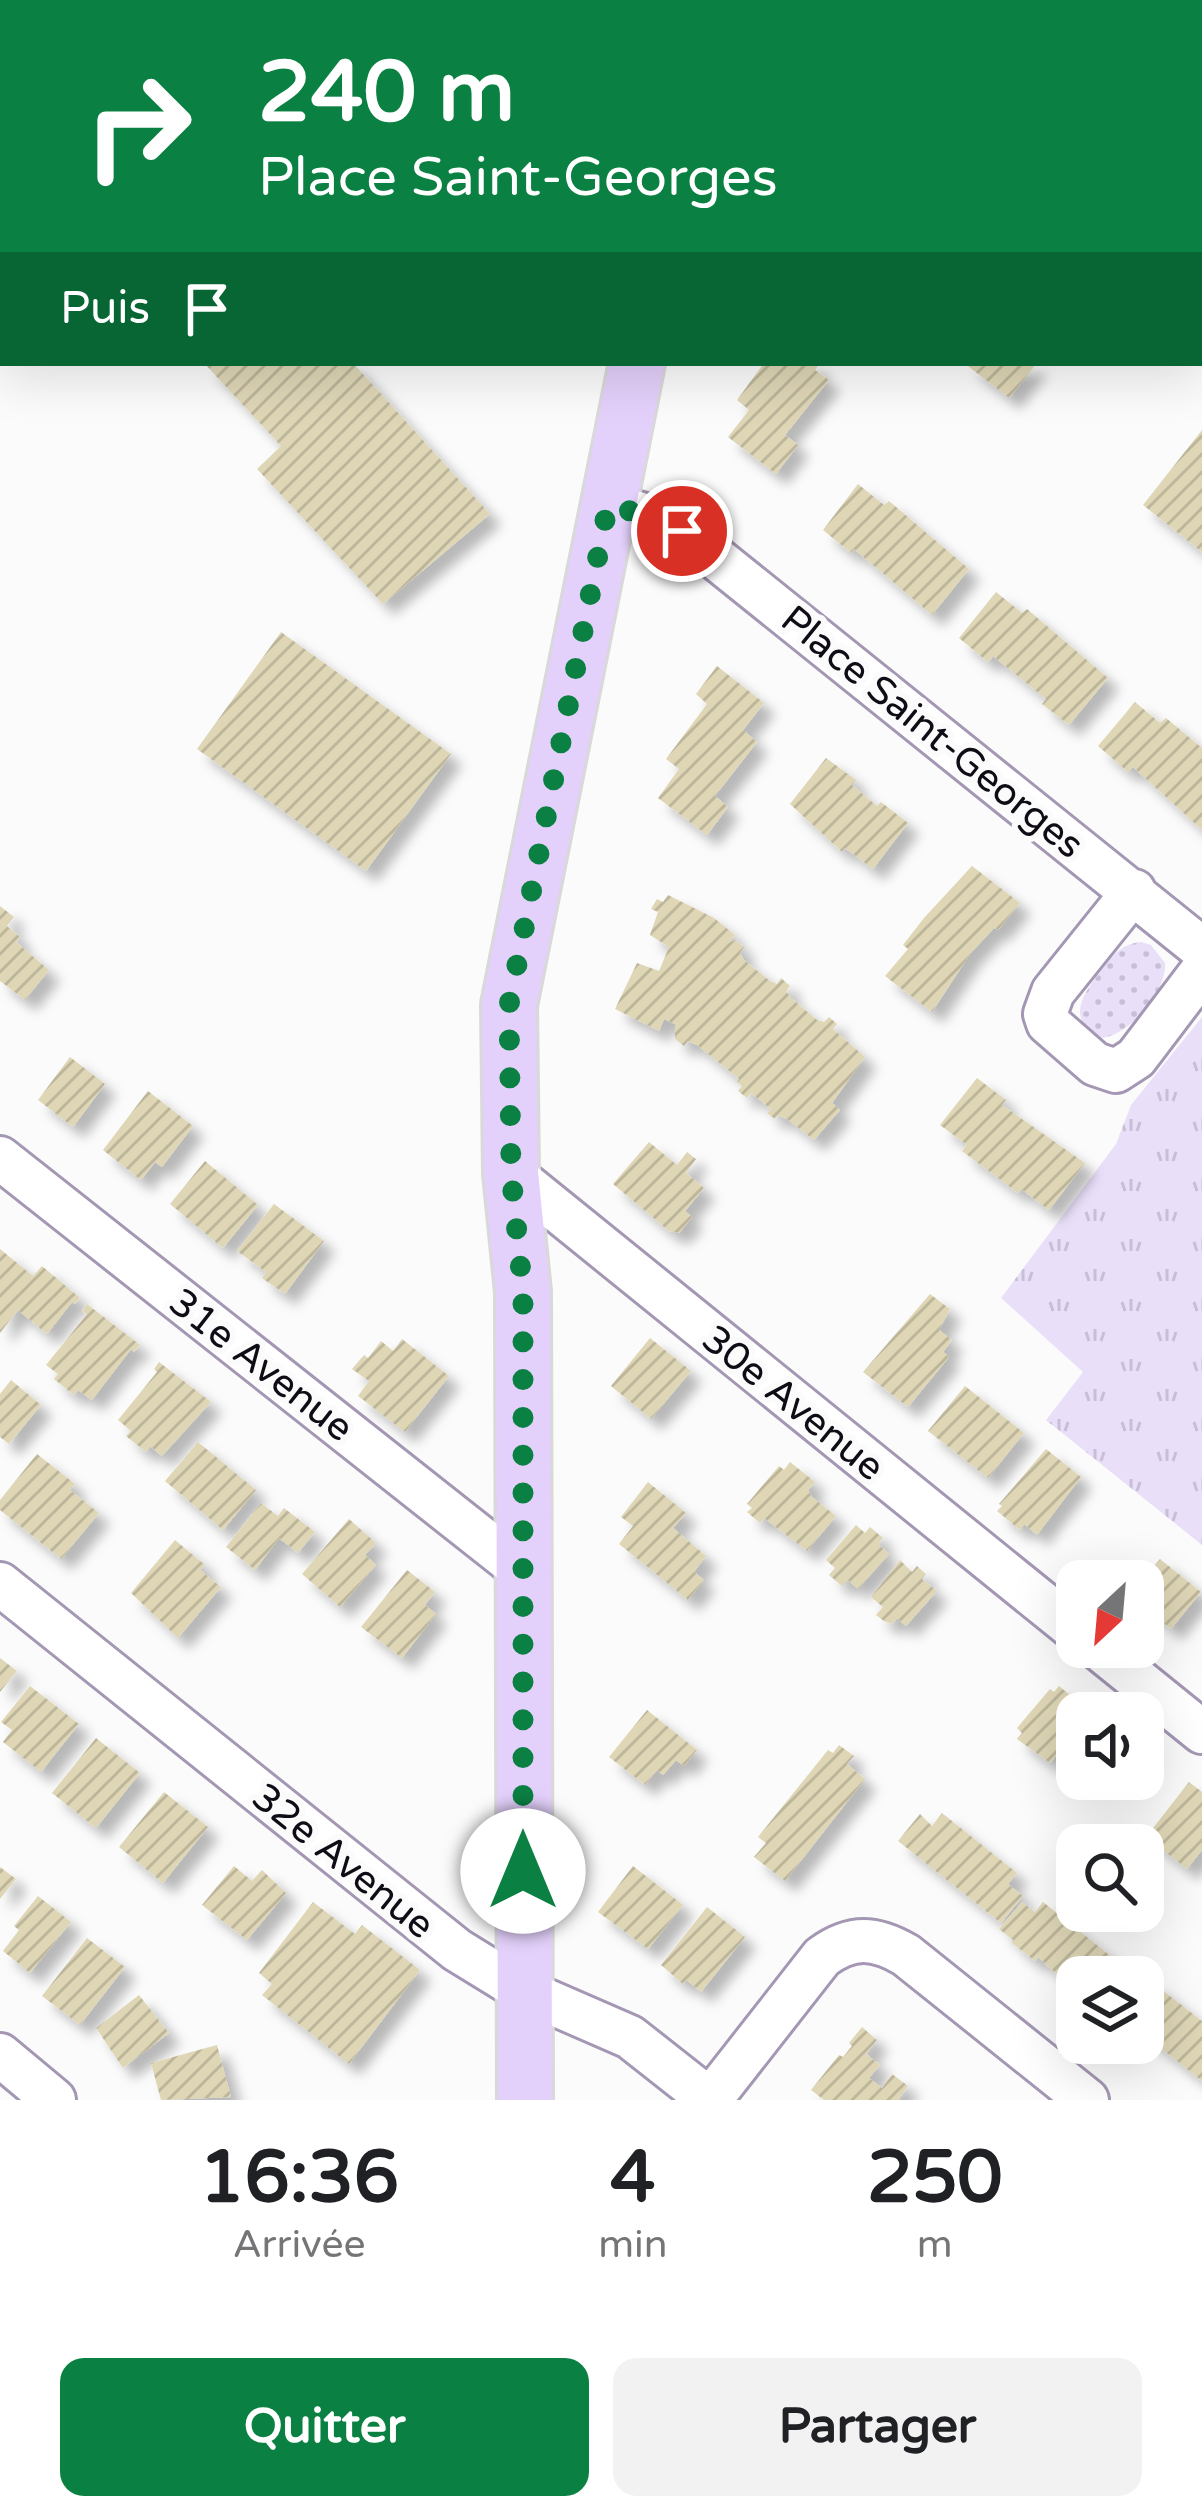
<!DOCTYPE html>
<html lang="fr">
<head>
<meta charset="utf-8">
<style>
	:root { --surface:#fff; --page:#f2f2f2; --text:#202124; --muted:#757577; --accent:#0b8043 }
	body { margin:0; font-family:"Varela Round",sans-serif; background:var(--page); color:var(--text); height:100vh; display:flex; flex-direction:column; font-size:45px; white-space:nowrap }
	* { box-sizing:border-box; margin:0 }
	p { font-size:39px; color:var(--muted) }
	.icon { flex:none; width:66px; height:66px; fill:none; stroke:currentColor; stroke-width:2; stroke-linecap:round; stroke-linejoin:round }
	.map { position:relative; height:2100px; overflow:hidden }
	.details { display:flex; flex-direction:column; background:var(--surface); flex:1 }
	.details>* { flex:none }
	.banner { position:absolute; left:0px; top:0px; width:1203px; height:366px; box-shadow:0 12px 48px #0002; background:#0b8043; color:#fff; overflow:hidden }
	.needle { width:78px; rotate:206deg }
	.controls { position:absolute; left:1056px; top:1560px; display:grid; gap:24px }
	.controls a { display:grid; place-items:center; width:108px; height:108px; border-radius:24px; background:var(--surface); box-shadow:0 12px 48px #0002; font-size:60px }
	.pin { position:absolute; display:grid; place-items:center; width:102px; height:102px; color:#fff; margin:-51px; border:6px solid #fff; border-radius:50%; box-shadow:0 3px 12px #0007 }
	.me { position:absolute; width:132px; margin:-66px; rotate:0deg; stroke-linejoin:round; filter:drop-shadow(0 0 9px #0008) }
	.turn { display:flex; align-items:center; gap:42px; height:252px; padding:0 60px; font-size:54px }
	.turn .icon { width:156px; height:156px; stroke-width:2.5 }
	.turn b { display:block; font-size:84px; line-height:102px }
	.then { display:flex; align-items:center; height:114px; padding:0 60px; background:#0003; gap:24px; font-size:45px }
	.eta { display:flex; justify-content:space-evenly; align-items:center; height:204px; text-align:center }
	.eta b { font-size:72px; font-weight:800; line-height:84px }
	.primary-button { display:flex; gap:24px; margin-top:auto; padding:24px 60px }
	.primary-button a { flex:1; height:138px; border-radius:24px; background:var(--accent); color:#fff; font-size:48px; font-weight:800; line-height:138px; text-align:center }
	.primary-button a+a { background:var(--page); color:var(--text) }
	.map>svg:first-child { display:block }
	.grass { fill:url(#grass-dots) }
	.park { fill:url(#park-tufts) }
	.building { fill:url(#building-hatch); filter:url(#shadow) }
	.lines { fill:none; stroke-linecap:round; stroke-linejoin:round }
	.minor-casing { stroke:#a497b4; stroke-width:48 }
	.major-casing { stroke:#d9d8da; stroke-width:60 }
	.minor { stroke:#fff; stroke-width:42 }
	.major { stroke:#e3d0fb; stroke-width:54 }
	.route { stroke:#0b8043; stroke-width:21; stroke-dasharray:0 37.8 }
	.labels { text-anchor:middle; stroke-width:12; stroke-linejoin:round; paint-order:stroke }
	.street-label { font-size:39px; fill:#100c16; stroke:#fbfbfb }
</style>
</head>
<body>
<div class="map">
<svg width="1202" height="2100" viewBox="0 0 1202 2100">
	<defs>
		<pattern id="grass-dots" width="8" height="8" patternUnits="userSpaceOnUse" patternTransform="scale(3)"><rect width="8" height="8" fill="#eadff9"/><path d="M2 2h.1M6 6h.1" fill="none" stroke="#c8bed5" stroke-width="1.8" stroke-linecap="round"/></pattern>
		<pattern id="park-tufts" width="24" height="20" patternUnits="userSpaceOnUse" patternTransform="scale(3)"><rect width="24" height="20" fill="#eadff9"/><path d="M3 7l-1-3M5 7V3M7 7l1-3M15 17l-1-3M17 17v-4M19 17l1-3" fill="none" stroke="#c8bed5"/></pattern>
		<pattern id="building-hatch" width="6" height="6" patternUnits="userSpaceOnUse" patternTransform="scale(3)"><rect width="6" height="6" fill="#ded6b5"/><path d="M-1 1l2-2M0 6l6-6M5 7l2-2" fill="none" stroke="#bdb69b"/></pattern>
		<filter id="shadow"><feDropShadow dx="11" dy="11" stdDeviation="6" flood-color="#0004"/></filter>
	</defs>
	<rect width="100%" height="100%" fill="#fbfbfb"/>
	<path class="grass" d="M 1141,942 L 1151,945 L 1165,963 C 1167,992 1131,1034 1102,1038 C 1069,1022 1078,1001 1097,976 C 1110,960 1118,944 1141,942 Z"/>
	<path class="park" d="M 1202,1017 L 1202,1545 L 1046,1420 L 1083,1372 L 1001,1298 L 1116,1144 L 1131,1105 Z"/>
	<path class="building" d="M 204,363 L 353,363 L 490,514 L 383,604 L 257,469 L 281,446 Z
		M 764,363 L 820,363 L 815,370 L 829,380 L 785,435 L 798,445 L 776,474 L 728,437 L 749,410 L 737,400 Z
		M 964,363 L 1037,363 L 1009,398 Z
		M 1202,430 L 1202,552 L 1143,505 Z
		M 858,484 L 884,505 L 889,501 L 969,569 L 932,615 L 854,549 L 851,553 L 823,530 Z
		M 996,592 L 1022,613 L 1027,609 L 1108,678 L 1069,725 L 1042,704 L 1046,699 L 993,656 L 988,662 L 959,638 Z
		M 281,632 L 451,754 L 366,871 L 197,749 Z
		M 717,666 L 764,703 L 743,730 L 757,742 L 715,796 L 728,807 L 707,835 L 658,798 L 679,769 L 666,759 L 707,704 L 696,694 Z
		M 1135,702 L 1160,723 L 1166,718 L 1202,748 L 1202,830 L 1133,767 L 1128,772 L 1098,746 Z
		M 826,758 L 856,780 L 852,785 L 877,806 L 881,802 L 908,823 L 873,869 L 845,848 L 842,852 L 790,804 Z
		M 972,866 L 1020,903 L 998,930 L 994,928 L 970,954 L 932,1012 L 885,976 L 908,949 L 903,945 L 924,918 Z
		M 668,895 L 714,918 L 735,935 L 728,943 L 735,940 L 744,947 L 740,953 L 744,960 L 770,981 L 777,984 L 781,978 L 790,986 L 786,991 L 791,998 L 817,1020 L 824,1022 L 829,1017 L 837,1024 L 833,1029 L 865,1057 L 832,1103 L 840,1110 L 814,1140 L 787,1119 L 778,1115 L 775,1119 L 767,1113 L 771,1109 L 751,1093 L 747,1098 L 738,1091 L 742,1086 L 737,1082 L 739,1079 L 697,1045 L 688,1041 L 684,1046 L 675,1039 L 675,1024 L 664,1019 L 659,1031 L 615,1009 L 637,963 L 659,971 L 669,947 L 650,935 L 658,912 L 651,909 L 657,899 L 663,902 Z
		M 0,906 L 14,917 L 7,926 L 20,937 L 16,942 L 49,970 L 25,1000 L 0,981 Z
		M 70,1057 L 105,1084 L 73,1127 L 38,1100 Z
		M 977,1078 L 1006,1100 L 1002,1105 L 1085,1163 L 1049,1210 L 1021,1189 L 1018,1193 L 962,1151 L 967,1145 L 940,1125 Z
		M 148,1091 L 193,1126 L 162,1167 L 155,1162 L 141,1180 L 103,1150 Z
		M 649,1142 L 677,1165 L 687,1152 L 696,1159 L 686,1173 L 704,1188 L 685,1211 L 692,1217 L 679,1233 L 669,1231 L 613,1184 Z
		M 205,1161 L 258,1205 L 223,1248 L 170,1204 Z
		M 274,1204 L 324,1241 L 285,1294 L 262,1278 L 266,1272 L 237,1251 Z
		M 0,1249 L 33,1276 L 42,1266 L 80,1298 L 75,1304 L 72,1302 L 47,1334 L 18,1310 L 0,1333 Z
		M 930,1294 L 950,1309 L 939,1330 L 952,1340 L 943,1352 L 949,1357 L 908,1407 L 863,1372 Z
		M 87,1304 L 140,1345 L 134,1352 L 131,1349 L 92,1400 L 78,1390 L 74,1395 L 54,1379 L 58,1374 L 46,1365 L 87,1314 L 82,1311 Z
		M 650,1338 L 691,1371 L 651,1419 L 611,1386 Z
		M 402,1339 L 449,1376 L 405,1432 L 358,1396 L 369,1381 L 352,1369 L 364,1355 L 368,1358 L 381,1341 L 393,1351 Z
		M 159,1362 L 211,1402 L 162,1456 L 150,1446 L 146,1452 L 126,1436 L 131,1431 L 118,1420 L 157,1372 L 154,1369 Z
		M 11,1380 L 41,1405 L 9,1444 L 0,1437 L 0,1394 Z
		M 965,1386 L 1024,1433 L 988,1478 L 928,1431 Z
		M 198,1442 L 256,1490 L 223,1530 L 165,1481 Z
		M 1046,1449 L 1081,1477 L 1037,1535 L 1024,1524 L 1020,1530 L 997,1511 L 1002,1506 L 999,1504 Z
		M 37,1454 L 75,1484 L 70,1490 L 99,1513 L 61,1559 L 0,1510 L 0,1500 Z
		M 790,1462 L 815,1482 L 808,1490 L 812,1497 L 836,1516 L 807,1551 L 764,1518 L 760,1523 L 747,1512 L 752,1508 L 747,1504 L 779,1466 L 784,1470 Z
		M 648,1482 L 686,1513 L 673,1528 L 706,1556 L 694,1572 L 704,1580 L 688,1600 L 619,1544 L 633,1526 L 621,1517 Z
		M 261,1503 L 278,1516 L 284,1508 L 315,1532 L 298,1553 L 279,1538 L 255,1570 L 226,1547 Z
		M 349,1519 L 376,1543 L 365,1555 L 376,1565 L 340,1607 L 302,1574 Z
		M 856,1525 L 865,1533 L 870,1527 L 883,1538 L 878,1544 L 889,1554 L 858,1589 L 848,1580 L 842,1586 L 829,1575 L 835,1568 L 826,1560 Z
		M 175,1540 L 205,1565 L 200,1570 L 221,1587 L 178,1638 L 131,1593 Z
		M 1160,1559 L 1201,1592 L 1171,1629 L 1143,1606 L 1143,1579 Z
		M 900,1560 L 912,1572 L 917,1566 L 926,1574 L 922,1579 L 937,1591 L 906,1626 L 897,1618 L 892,1624 L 884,1621 L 876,1615 L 883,1607 L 871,1597 Z
		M 407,1570 L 435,1592 L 425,1605 L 436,1614 L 402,1658 L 361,1627 Z
		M 0,1658 L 17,1671 L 0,1692 Z
		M 30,1686 L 79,1724 L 41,1772 L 3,1742 L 12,1730 L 1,1722 Z
		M 1059,1686 L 1092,1713 L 1077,1713 L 1077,1731 L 1050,1763 L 1017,1739 L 1022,1733 L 1017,1728 L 1050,1689 L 1054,1692 Z
		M 647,1710 L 697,1750 L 684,1766 L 676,1760 L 663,1775 L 657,1770 L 645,1785 L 609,1757 Z
		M 96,1738 L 140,1773 L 96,1828 L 52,1793 Z
		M 839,1745 L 854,1756 L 847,1764 L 865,1779 L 785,1881 L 754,1857 L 766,1843 L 758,1837 L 828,1750 L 833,1753 Z
		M 1189,1782 L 1202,1792 L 1202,1850 L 1187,1869 L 1146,1837 Z
		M 164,1792 L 208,1827 L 163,1883 L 119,1847 Z
		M 942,1813 L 1017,1873 L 1008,1884 L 1023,1896 L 1001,1923 L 898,1841 L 920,1814 L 932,1826 Z
		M 234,1866 L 252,1881 L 262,1870 L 286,1893 L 247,1940 L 202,1905 Z
		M 633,1866 L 683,1905 L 648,1949 L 598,1912 Z
		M 0,1867 L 16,1879 L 0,1899 Z
		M 38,1896 L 71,1922 L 30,1973 L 3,1951 L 19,1930 L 14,1926 Z
		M 313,1902 L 355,1934 L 362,1925 L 420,1970 L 349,2064 L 262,1995 L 272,1984 L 259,1973 Z
		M 1022,1902 L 1035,1912 L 1043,1902 L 1117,1961 L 1108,1971 L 1116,1977 L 1077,1977 L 1077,1993 L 1038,1957 L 1035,1961 L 1012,1943 L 1013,1940 L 999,1929 Z
		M 707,1907 L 745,1937 L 701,1992 L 687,1980 L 683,1984 L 661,1965 Z
		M 87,1938 L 125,1967 L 80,2025 L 42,1996 Z
		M 1152,1982 L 1202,2021 L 1202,2081 L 1143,2034 L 1143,1993 Z
		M 139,1995 L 169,2033 L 123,2068 L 96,2028 Z
		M 862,2027 L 877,2040 L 866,2054 L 880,2065 L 869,2078 L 882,2088 L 892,2074 L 908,2086 L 898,2100 L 824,2100 L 811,2090 L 839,2055 L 843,2057 L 852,2046 L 849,2043 Z
		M 217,2045 L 231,2097 L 161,2100 L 151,2063 Z"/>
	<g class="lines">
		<g class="minor-casing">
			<path id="minor" d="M 0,3 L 3,4
				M 432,3 L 433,0
				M 603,3 L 604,0
				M 1200,301 L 1202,303
				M 608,505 L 663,520 L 682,531 L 1202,949
				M 1134,891 L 1053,992 L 1045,1014 L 1048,1023 L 1095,1064 L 1116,1071 L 1136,1058 L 1202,971
				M 0,1158 L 524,1572
				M 511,1173 L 1077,1631
				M 0,1584 L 457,1950 L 522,1990 L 630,2037 L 710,2100
				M 1097,1647 L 1202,1732
				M 0,2055 L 54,2100
				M 710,2100 L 822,1957 C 852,1935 875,1937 906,1955 L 1087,2100"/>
		</g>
		<g class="major-casing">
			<path id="major" d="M 710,3 L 711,0
				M 525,2100 L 523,1292 L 511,1173 L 509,1005 L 637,363"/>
		</g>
		<use href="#minor" class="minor"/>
		<use href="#major" class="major"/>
	</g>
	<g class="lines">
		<path class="route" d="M 523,1871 L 523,1292 L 511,1173 L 509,1005 L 608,505 L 663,520 L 682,531"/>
	</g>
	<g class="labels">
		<g class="street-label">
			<text transform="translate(933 731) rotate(39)" y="14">Place Saint-Georges</text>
			<text transform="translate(262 1364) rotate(38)" y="14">31e Avenue</text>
			<text transform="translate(794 1402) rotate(39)" y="14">30e Avenue</text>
			<text transform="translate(344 1860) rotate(39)" y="14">32e Avenue</text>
		</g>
	</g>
</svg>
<div class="controls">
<a><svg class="needle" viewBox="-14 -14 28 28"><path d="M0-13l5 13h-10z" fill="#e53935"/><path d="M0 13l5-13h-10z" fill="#757577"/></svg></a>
<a><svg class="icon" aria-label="sound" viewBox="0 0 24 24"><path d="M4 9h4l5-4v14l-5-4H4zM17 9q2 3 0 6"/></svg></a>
<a><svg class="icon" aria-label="search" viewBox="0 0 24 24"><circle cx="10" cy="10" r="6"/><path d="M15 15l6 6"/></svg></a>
<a><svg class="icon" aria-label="layers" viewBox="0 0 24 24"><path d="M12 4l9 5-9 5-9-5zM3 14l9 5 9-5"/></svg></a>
</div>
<div class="pin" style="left:682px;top:531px;background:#d93025"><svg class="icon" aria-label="arrive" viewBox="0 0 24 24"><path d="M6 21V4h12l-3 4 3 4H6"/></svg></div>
<svg class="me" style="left:523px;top:1871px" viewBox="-20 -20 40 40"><circle r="19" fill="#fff"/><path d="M0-13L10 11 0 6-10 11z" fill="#0b8043"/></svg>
<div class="banner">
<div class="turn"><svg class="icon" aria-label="right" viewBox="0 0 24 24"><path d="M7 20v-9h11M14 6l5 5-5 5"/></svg><div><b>240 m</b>Place Saint-Georges</div></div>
<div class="then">Puis<svg class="icon" aria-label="arrive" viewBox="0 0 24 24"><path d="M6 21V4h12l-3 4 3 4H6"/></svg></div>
</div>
</div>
<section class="details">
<div class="eta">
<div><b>16:36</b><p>Arrivée</p></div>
<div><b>4</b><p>min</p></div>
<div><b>250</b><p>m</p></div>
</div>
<div class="primary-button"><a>Quitter</a><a>Partager</a></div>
</section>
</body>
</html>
